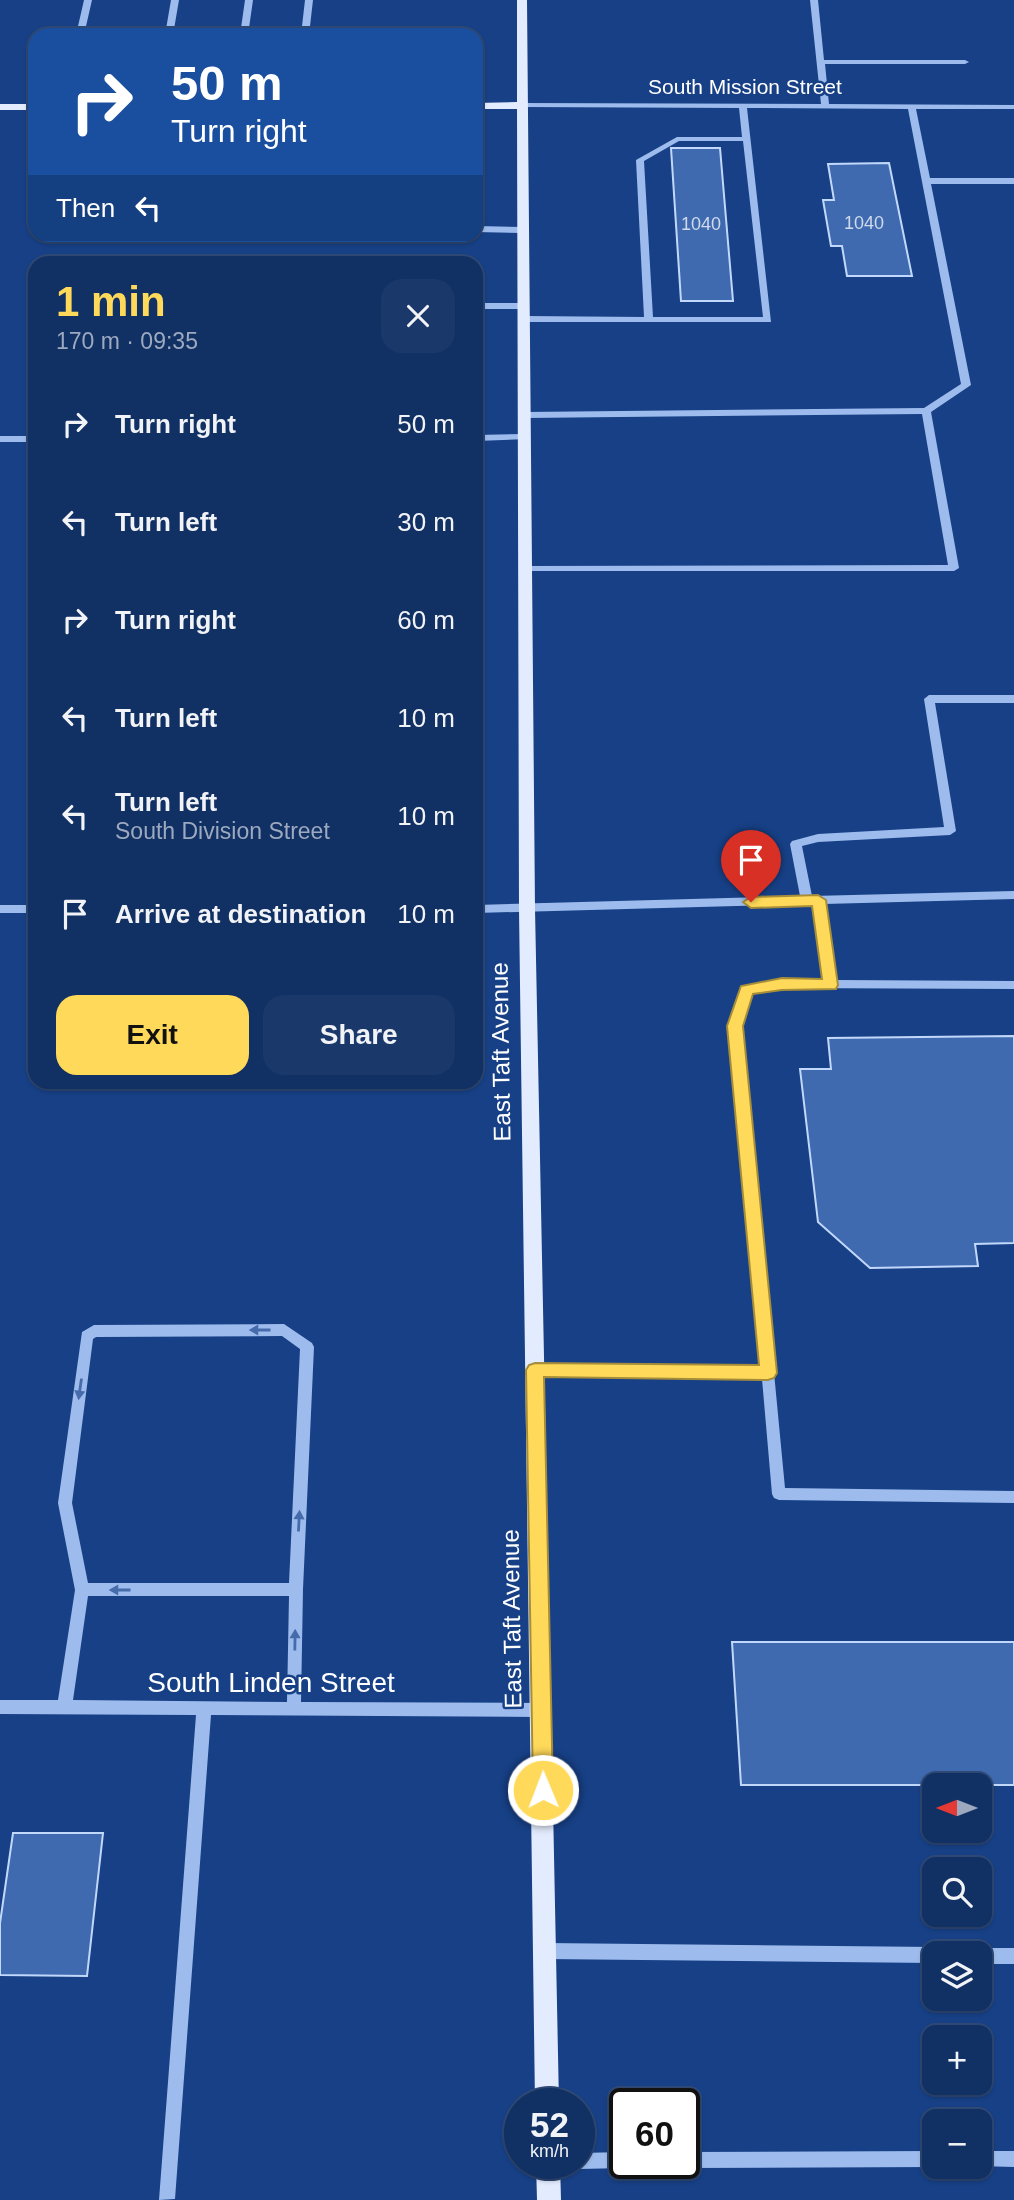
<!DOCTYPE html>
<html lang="en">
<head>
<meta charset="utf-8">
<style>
	:root { --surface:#113064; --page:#1a386a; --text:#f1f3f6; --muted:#9ca9bf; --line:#304b78; --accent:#ffd959 }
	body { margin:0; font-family:Arial,sans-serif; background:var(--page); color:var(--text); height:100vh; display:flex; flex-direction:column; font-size:26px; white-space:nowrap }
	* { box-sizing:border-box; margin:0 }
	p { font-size:23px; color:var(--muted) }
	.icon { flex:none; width:38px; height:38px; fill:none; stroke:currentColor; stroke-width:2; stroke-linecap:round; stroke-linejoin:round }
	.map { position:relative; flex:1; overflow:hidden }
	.drawer { position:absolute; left:28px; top:256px; width:455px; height:833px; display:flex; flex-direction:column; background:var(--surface); border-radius:21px; box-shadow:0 2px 5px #0004,0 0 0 2px var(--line) }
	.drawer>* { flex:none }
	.banner { position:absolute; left:28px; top:28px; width:455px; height:214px; border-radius:21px; box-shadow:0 2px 5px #0004,0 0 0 2px var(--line); background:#1a4fa0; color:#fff; overflow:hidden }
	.needle { width:46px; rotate:270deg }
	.buttons { position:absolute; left:922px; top:1773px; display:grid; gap:14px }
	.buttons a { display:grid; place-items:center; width:70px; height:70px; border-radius:14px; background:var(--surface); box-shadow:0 2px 5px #0004,0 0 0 2px var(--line); font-size:35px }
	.speed { position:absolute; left:504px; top:2088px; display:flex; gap:14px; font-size:35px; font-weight:700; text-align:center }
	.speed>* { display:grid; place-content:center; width:91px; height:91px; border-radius:50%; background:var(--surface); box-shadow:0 2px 5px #0004,0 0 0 2px var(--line); line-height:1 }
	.speed small { font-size:18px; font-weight:400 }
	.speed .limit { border:4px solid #111; border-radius:10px; background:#fff; color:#111 }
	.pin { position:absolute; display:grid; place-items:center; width:60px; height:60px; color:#fff; margin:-72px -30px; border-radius:50% 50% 50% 0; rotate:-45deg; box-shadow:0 0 7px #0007 }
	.pin .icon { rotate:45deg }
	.me { position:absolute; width:77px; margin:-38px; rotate:359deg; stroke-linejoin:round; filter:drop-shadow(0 0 5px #0008) }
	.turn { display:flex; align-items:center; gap:24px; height:147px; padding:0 28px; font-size:32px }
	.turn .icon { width:91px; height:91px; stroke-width:2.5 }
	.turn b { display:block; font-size:49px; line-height:60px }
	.then { display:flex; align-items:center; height:66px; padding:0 28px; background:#0003; gap:14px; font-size:26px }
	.round { display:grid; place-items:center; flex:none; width:74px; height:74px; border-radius:21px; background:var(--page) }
	.head { display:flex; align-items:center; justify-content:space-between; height:119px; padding:0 28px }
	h1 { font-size:42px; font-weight:600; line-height:52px; color:var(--accent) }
	.cta { display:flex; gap:14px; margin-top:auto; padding:14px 28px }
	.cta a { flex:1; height:80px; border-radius:21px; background:var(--accent); color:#111; font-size:28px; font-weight:600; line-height:80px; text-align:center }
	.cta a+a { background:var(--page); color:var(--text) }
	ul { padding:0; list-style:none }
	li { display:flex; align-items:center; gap:21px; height:98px; padding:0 28px }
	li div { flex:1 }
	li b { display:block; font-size:26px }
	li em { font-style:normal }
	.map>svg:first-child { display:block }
	.building { fill:#3f6ab0; stroke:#c2d8fa; stroke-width:2 }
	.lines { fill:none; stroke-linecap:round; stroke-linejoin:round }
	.minor { fill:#9dbced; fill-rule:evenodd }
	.major { fill:#e3ecff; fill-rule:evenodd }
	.oneway { fill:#466baa }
	.route { fill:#ffd959; stroke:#a68d3a; stroke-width:2 }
	.labels { text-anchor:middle; stroke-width:5; stroke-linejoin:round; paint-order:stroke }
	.far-number-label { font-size:18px; fill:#cfdaeb }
	.far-street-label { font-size:21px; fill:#fff; stroke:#174086 }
	.street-label { font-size:24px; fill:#fff; stroke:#174086 }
	.near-street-label { font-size:28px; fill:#fff; stroke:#174086 }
</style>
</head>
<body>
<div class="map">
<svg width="1014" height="2200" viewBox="0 0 1014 2200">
	<rect width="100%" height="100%" fill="#174086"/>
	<path class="building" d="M 671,148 L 720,148 L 733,301 L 681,301 Z
		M 889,163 L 912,276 L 847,276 L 842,246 L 831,246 L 823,200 L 834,200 L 828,164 Z
		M 1014,1036 L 1014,1243 L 975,1244 L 978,1266 L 870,1268 L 818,1222 L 800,1069 L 831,1069 L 828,1038 Z
		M 732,1642 L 1014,1642 L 1014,1785 L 741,1785 Z
		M 13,1833 L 103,1833 L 87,1976 L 0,1975 L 0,1923 Z"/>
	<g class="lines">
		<path class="minor" d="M 84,0 L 92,0 L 84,35 L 76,35 Z
			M 171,0 L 179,0 L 173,35 L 165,35 Z
			M 245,0 L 253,0 L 248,35 L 240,35 Z
			M 305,0 L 313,0 L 309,35 L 301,35 Z
			M 810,0 L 818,0 L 824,60 L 965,60 L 969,62 L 965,64 L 825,64 L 829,104 L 1014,105 L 1014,109 L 916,109 L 930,178 L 1014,178 L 1014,184 L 931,184 L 971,385 L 931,412 L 959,568 L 954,571 L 521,571 L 520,569 L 525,566 L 948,565 L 922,414 L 525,418 L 520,415 L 525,412 L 924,408 L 961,384 L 908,109 L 747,108 L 771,322 L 524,322 L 520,319 L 524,316 L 644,317 L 636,160 L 677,137 L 742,137 L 739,108 L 522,107 L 518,105 L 519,103 L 821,104 ZM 679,141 L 743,141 L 763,317 L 653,317 L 644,161 Z
			M 476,226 L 523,227 L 527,230 L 523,233 L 476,232 Z
			M 476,303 L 524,303 L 528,306 L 524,309 L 476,309 Z
			M 525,434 L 530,437 L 528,439 L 476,441 L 476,435 Z
			M 0,436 L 35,436 L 35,442 L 0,442 Z
			M 929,695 L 1014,695 L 1014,703 L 935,703 L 956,831 L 950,835 L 818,842 L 802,846 L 812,896 L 1014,891 L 1014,899 L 824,904 L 836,980 L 1014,981 L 1014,989 L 782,988 L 751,994 L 741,1026 L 785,1488 L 1014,1491 L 1014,1503 L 779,1500 L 774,1498 L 772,1494 L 762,1379 L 535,1376 L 530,1374 L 528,1370 L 530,1366 L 535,1364 L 761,1367 L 729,1026 L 742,987 L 782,980 L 824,980 L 813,904 L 476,913 L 476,905 L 800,896 L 790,844 L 792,841 L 818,834 L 944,827 L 924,699 Z
			M 0,905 L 35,905 L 35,913 L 0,913 Z
			M 284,1324 L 312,1343 L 314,1347 L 303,1589 L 301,1702 L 541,1703 L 546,1705 L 548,1710 L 546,1715 L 541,1717 L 211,1715 L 175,2199 L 159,2200 L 196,1715 L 0,1714 L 0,1700 L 58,1700 L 75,1590 L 58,1503 L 82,1332 L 94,1325 ZM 282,1336 L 300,1349 L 289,1583 L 88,1583 L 72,1503 L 93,1339 L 96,1337 ZM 88,1596 L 289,1596 L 287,1702 L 73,1700 Z
			M 545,1943 L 934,1947 L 940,1949 L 941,1953 L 934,1953 L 934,1963 L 545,1959 L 539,1957 L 537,1951 L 539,1945 Z
			M 980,1948 L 1014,1948 L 1014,1964 L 980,1964 L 980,1953 L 973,1953 Z
			M 934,2151 L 936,2166 L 934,2167 L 684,2168 L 678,2166 L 677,2163 L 684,2163 L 684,2152 Z
			M 980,2151 L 1014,2151 L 1014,2167 L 978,2166 L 980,2166 Z
			M 625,2152 L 625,2163 L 632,2163 L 631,2166 L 625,2168 L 579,2169 L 573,2167 L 571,2163 L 579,2163 L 579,2153 Z"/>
		<path class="major" d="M 517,0 L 527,0 L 535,909 L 559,2104 L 535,2104 L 519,909 L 517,109 L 476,109 L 476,103 L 517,102 Z
			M 0,104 L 35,104 L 35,110 L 0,110 Z
			M 536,2163 L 560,2163 L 561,2200 L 537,2200 Z"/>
	</g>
	<defs><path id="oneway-solid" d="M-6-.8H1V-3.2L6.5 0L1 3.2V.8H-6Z" transform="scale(1.75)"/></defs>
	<g class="oneway">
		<use href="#oneway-solid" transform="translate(260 1330) rotate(180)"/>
		<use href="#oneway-solid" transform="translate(80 1389) rotate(98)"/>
		<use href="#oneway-solid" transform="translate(299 1521) rotate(-87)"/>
		<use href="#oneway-solid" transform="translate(120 1590) rotate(180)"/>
		<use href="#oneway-solid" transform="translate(295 1640) rotate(-89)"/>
	</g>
	<path class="route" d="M 818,895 L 826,900 L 838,985 L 836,989 L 782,990 L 753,994 L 743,1026 L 777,1373 L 774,1378 L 768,1380 L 544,1377 L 553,1790 L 550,1797 L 543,1800 L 536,1797 L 533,1790 L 526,1370 L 529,1365 L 535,1363 L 759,1365 L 727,1026 L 741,986 L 782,978 L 822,979 L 812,906 L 751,908 L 743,902 L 751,897 Z"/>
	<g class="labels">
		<g class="far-number-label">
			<text x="864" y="229">1040</text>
			<text x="701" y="230">1040</text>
		</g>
		<g class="far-street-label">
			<text x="745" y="94">South Mission Street</text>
		</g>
		<g class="street-label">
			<text transform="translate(501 1052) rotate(-91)" y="8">East Taft Avenue</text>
			<text transform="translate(512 1619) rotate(-91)" y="8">East Taft Avenue</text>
		</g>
		<g class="near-street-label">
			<text x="271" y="1692">South Linden Street</text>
		</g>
	</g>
</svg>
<div class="buttons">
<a><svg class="needle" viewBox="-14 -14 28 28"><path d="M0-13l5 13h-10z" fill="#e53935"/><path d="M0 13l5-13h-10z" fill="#9ca9bf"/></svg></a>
<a><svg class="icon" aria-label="search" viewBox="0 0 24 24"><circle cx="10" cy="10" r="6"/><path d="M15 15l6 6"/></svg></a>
<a><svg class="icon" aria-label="layers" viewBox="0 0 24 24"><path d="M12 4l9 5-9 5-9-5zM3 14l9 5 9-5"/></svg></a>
<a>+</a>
<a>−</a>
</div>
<div class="speed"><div>52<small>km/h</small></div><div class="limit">60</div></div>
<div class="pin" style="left:751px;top:902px;background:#d93025"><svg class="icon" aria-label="arrive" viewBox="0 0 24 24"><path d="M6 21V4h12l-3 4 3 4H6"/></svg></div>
<svg class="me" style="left:543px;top:1790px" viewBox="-20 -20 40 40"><circle r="17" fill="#ffd959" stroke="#fff" stroke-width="3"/><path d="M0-11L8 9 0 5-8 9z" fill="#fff"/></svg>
<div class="banner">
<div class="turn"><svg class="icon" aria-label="right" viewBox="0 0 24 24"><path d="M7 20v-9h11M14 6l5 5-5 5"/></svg><div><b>50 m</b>Turn right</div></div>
<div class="then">Then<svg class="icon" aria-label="left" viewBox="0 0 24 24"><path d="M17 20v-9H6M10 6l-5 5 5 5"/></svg></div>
</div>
<section class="drawer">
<div class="head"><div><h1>1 min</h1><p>170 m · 09:35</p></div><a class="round"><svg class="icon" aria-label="close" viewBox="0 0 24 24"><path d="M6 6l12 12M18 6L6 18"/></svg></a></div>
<ul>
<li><svg class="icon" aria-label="right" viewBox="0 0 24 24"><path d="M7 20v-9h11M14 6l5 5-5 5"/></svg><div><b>Turn right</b></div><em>50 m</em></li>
<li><svg class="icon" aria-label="left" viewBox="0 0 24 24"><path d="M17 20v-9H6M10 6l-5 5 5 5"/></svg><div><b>Turn left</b></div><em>30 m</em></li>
<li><svg class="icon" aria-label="right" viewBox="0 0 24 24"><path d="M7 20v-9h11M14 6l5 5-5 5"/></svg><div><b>Turn right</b></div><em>60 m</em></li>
<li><svg class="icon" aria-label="left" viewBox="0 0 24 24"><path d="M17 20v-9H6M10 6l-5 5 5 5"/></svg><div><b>Turn left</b></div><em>10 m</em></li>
<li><svg class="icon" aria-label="left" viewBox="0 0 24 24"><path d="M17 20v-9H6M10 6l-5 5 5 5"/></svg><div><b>Turn left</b><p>South Division Street</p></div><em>10 m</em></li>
<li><svg class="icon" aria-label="arrive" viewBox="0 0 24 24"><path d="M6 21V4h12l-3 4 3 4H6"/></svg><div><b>Arrive at destination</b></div><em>10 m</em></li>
</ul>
<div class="cta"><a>Exit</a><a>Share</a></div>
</section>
</div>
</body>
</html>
